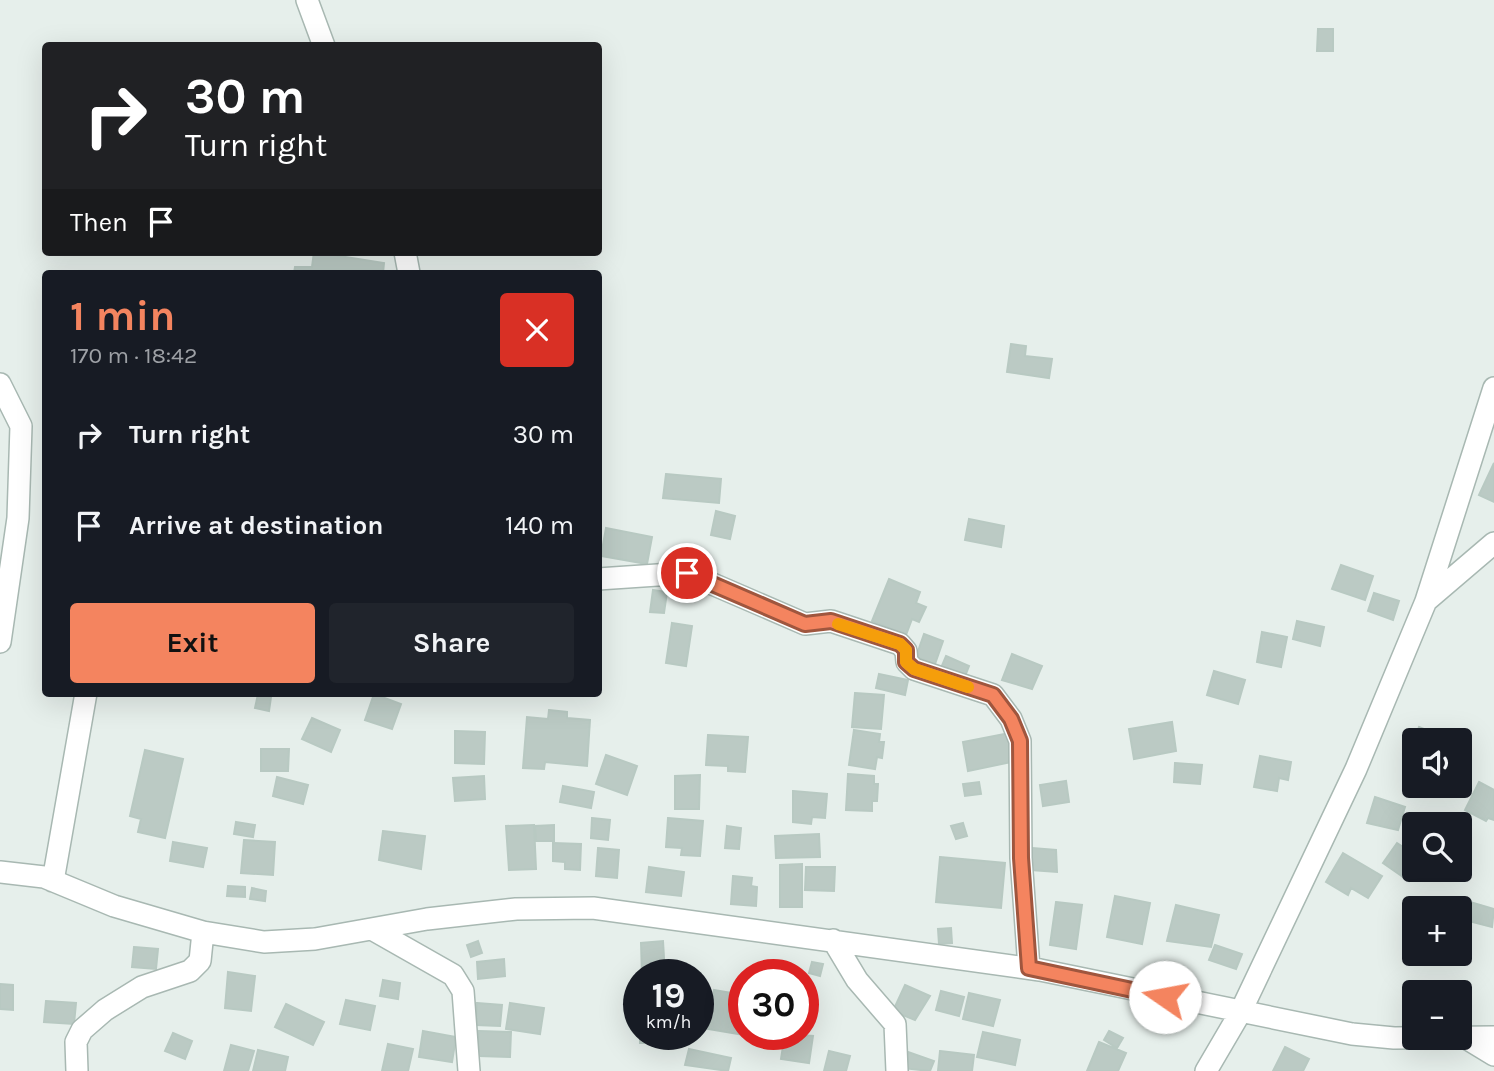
<!DOCTYPE html>
<html lang="en">
<head>
<meta charset="utf-8">
<style>
	:root { --surface:#171b24; --page:#20242c; --text:#f1f3f6; --muted:#9ea1a6; --accent:#f4845f }
	body { margin:0; font-family:Karla,sans-serif; background:var(--page); color:var(--text); height:100vh; display:flex; flex-direction:column; font-size:26px; white-space:nowrap }
	* { box-sizing:border-box; margin:0 }
	p { font-size:23px; color:var(--muted) }
	.icon { flex:none; width:38px; height:38px; fill:none; stroke:currentColor; stroke-width:2; stroke-linecap:round; stroke-linejoin:round }
	.map { position:relative; flex:1; overflow:hidden }
	.drawer { position:absolute; left:42px; top:270px; width:560px; height:427px; display:flex; flex-direction:column; background:var(--surface); border-radius:7px; box-shadow:0 7px 28px #0002 }
	.drawer>* { flex:none }
	.top-card { position:absolute; left:42px; top:42px; width:560px; height:214px; border-radius:7px; box-shadow:0 7px 28px #0002; background:#202124; color:#fff; overflow:hidden }
	.controls { position:absolute; left:1402px; top:728px; display:grid; gap:14px }
	.controls a { display:grid; place-items:center; width:70px; height:70px; border-radius:7px; background:var(--surface); box-shadow:0 7px 28px #0002; font-size:35px }
	.speed { position:absolute; left:623px; top:959px; display:flex; gap:14px; font-size:35px; font-weight:700; text-align:center }
	.speed>* { display:grid; place-content:center; width:91px; height:91px; border-radius:50%; background:var(--surface); box-shadow:0 7px 28px #0002; line-height:1 }
	.speed small { font-size:18px; font-weight:400 }
	.speed .limit { border:10px solid #d22; background:#fff; color:#111 }
	.pin { position:absolute; display:grid; place-items:center; width:60px; height:60px; color:#fff; margin:-30px; border:4px solid #fff; border-radius:50%; box-shadow:0 2px 7px #0007 }
	.me { position:absolute; width:77px; margin:-38px; rotate:282deg; stroke-linejoin:round; filter:drop-shadow(0 0 5px #0008) }
	.turn { display:flex; align-items:center; gap:24px; height:147px; padding:0 28px; font-size:32px }
	.turn .icon { width:91px; height:91px; stroke-width:2.5 }
	.turn b { display:block; font-size:49px; line-height:60px }
	.then { display:flex; align-items:center; height:66px; padding:0 28px; background:#0003; gap:14px; font-size:26px }
	.round { display:grid; place-items:center; flex:none; width:74px; height:74px; border-radius:7px; background:var(--page) }
	.headline { display:flex; align-items:center; justify-content:space-between; height:119px; padding:0 28px }
	h1 { font-size:42px; font-weight:700; line-height:52px; color:var(--accent) }
	.button { display:flex; gap:14px; margin-top:auto; padding:14px 28px }
	.button a { flex:1; height:80px; border-radius:7px; background:var(--accent); color:#111; font-size:28px; font-weight:700; line-height:80px; text-align:center }
	.button a+a { background:var(--page); color:var(--text) }
	ul { padding:0; list-style:none }
	li { display:flex; align-items:center; gap:21px; height:91px; padding:0 28px }
	li div { flex:1 }
	li b { display:block; font-size:26px }
	li em { font-style:normal }
	.map>svg:first-child { display:block }
	.building { fill:#bbcac4; stroke:#b8c9c2; stroke-width:2 }
	.lines { fill:none; stroke-linecap:round; stroke-linejoin:round }
	.minor-casing { stroke:#a8b8b2; stroke-width:24 }
	.minor { stroke:#fff; stroke-width:21 }
	.route-casing { stroke:#9f563e; stroke-width:18 }
	.route { stroke:#f4845f; stroke-width:12 }
	.slow { stroke:#f59e0b; stroke-width:12 }
</style>
</head>
<body>
<div class="map">
<svg width="1494" height="1071" viewBox="0 0 1494 1071">
	<rect width="100%" height="100%" fill="#e6efeb"/>
	<path class="building" d="M 1318,29 L 1333,29 L 1333,51 L 1317,51 Z
		M 314,252 L 384,263 L 383,273 L 294,273 L 295,267 L 312,267 Z
		M 1011,344 L 1026,346 L 1025,356 L 1052,359 L 1049,378 L 1007,372 Z
		M 1494,463 L 1494,502 L 1479,495 Z
		M 666,474 L 721,479 L 719,503 L 663,498 Z
		M 716,511 L 735,516 L 730,539 L 711,535 Z
		M 969,519 L 1004,526 L 1001,547 L 965,540 Z
		M 606,528 L 652,537 L 647,564 L 601,556 Z
		M 1341,565 L 1373,576 L 1365,600 L 1332,589 Z
		M 889,579 L 920,592 L 916,603 L 926,607 L 919,622 L 912,619 L 906,635 L 872,621 Z
		M 653,590 L 667,592 L 664,613 L 650,612 Z
		M 1374,593 L 1399,601 L 1393,620 L 1368,611 Z
		M 1297,621 L 1324,627 L 1320,646 L 1293,639 Z
		M 672,623 L 692,626 L 686,666 L 666,663 Z
		M 1262,632 L 1287,637 L 1281,667 L 1257,662 Z
		M 924,634 L 943,641 L 935,664 L 916,657 Z
		M 1012,654 L 1042,666 L 1032,689 L 1002,680 Z
		M 946,656 L 969,666 L 964,679 L 941,668 Z
		M 1214,671 L 1245,680 L 1238,704 L 1207,695 Z
		M 879,674 L 908,680 L 905,695 L 876,688 Z
		M 855,693 L 884,695 L 881,729 L 852,727 Z
		M 258,694 L 271,697 L 269,711 L 255,708 Z
		M 374,694 L 401,704 L 392,729 L 365,720 Z
		M 549,710 L 567,712 L 567,718 L 590,720 L 587,766 L 545,762 L 544,769 L 523,768 L 527,717 L 548,719 Z
		M 312,718 L 340,730 L 331,752 L 302,739 Z
		M 1172,722 L 1176,751 L 1134,759 L 1129,729 Z
		M 1419,727 L 1450,740 L 1414,740 L 1414,760 L 1407,757 Z
		M 854,730 L 880,734 L 879,742 L 884,742 L 882,758 L 877,757 L 875,769 L 849,765 Z
		M 455,731 L 485,732 L 484,764 L 455,763 Z
		M 1010,733 L 1016,761 L 968,771 L 963,742 Z
		M 708,735 L 748,737 L 745,772 L 728,771 L 728,766 L 706,765 Z
		M 261,749 L 289,749 L 288,771 L 261,771 Z
		M 145,750 L 183,759 L 165,838 L 138,832 L 141,819 L 130,816 Z
		M 606,755 L 637,766 L 627,795 L 596,784 Z
		M 1260,756 L 1291,762 L 1288,780 L 1279,778 L 1277,791 L 1254,787 Z
		M 1175,763 L 1202,765 L 1200,784 L 1174,782 Z
		M 848,774 L 874,776 L 874,784 L 878,784 L 877,801 L 872,801 L 872,811 L 846,810 Z
		M 700,775 L 699,809 L 675,809 L 675,776 Z
		M 484,776 L 485,799 L 455,801 L 453,778 Z
		M 277,777 L 308,785 L 303,804 L 273,796 Z
		M 1066,781 L 1069,802 L 1043,806 L 1040,785 Z
		M 979,782 L 981,794 L 965,796 L 963,784 Z
		M 1479,782 L 1494,790 L 1494,820 L 1488,818 L 1486,821 L 1465,810 Z
		M 563,786 L 594,792 L 591,808 L 560,802 Z
		M 793,791 L 827,794 L 825,818 L 812,817 L 811,824 L 793,822 Z
		M 1375,797 L 1405,807 L 1398,830 L 1367,823 Z
		M 592,818 L 610,820 L 608,840 L 591,838 Z
		M 668,818 L 703,821 L 700,856 L 681,855 L 682,848 L 666,847 Z
		M 236,822 L 255,825 L 253,837 L 234,834 Z
		M 963,823 L 967,836 L 956,839 L 951,826 Z
		M 534,825 L 536,869 L 509,870 L 506,826 Z
		M 554,825 L 554,841 L 536,841 L 535,826 Z
		M 727,826 L 741,828 L 739,849 L 725,848 Z
		M 383,831 L 425,836 L 421,869 L 379,860 Z
		M 819,834 L 820,857 L 776,858 L 775,836 Z
		M 244,840 L 275,842 L 273,875 L 241,873 Z
		M 173,842 L 207,848 L 203,867 L 170,861 Z
		M 553,843 L 581,844 L 580,870 L 565,869 L 565,862 L 553,861 Z
		M 1397,843 L 1414,854 L 1414,870 L 1417,870 L 1409,881 L 1383,863 Z
		M 598,848 L 619,850 L 617,878 L 596,876 Z
		M 1032,848 L 1056,850 L 1057,872 L 1031,870 Z
		M 1343,853 L 1382,876 L 1368,898 L 1351,888 L 1348,895 L 1326,882 Z
		M 940,857 L 1005,863 L 1001,908 L 936,902 Z
		M 802,864 L 802,907 L 780,907 L 780,865 Z
		M 649,867 L 684,872 L 681,896 L 646,892 Z
		M 806,867 L 835,867 L 834,891 L 805,890 Z
		M 733,876 L 752,878 L 751,886 L 757,887 L 756,906 L 731,904 Z
		M 228,886 L 245,887 L 245,897 L 227,896 Z
		M 252,888 L 266,891 L 265,901 L 250,899 Z
		M 1115,896 L 1150,903 L 1142,944 L 1107,937 Z
		M 1056,902 L 1082,905 L 1076,949 L 1050,945 Z
		M 1470,902 L 1494,909 L 1492,927 L 1465,920 Z
		M 1176,905 L 1219,915 L 1211,947 L 1167,941 Z
		M 951,928 L 952,943 L 939,944 L 938,929 Z
		M 478,941 L 482,953 L 471,957 L 467,945 Z
		M 663,941 L 665,975 L 642,975 L 641,943 Z
		M 1215,945 L 1242,954 L 1236,969 L 1209,960 Z
		M 134,947 L 158,949 L 156,969 L 132,967 Z
		M 504,959 L 505,976 L 478,979 L 477,962 Z
		M 812,962 L 823,964 L 820,976 L 809,973 Z
		M 228,972 L 255,976 L 251,1011 L 225,1008 Z
		M 383,980 L 400,983 L 398,999 L 380,996 Z
		M 0,984 L 13,985 L 13,1010 L 0,1009 Z
		M 905,985 L 930,996 L 915,1020 L 893,1011 Z
		M 714,990 L 744,995 L 744,1034 L 750,1036 L 708,1029 Z
		M 941,991 L 964,997 L 959,1016 L 936,1010 Z
		M 969,993 L 1000,1000 L 993,1026 L 963,1019 Z
		M 346,1000 L 375,1006 L 370,1030 L 340,1024 Z
		M 46,1001 L 76,1003 L 74,1024 L 44,1022 Z
		M 477,1003 L 502,1005 L 500,1026 L 476,1025 Z
		M 510,1003 L 544,1008 L 540,1034 L 506,1029 Z
		M 286,1004 L 324,1022 L 313,1045 L 275,1027 Z
		M 423,1031 L 456,1037 L 452,1062 L 419,1057 Z
		M 479,1031 L 511,1032 L 510,1057 L 479,1056 Z
		M 1109,1031 L 1123,1038 L 1117,1048 L 1104,1040 Z
		M 983,1032 L 1020,1040 L 1015,1065 L 977,1057 Z
		M 173,1033 L 192,1041 L 185,1059 L 165,1051 Z
		M 640,1034 L 665,1034 L 665,1043 L 640,1043 Z
		M 785,1034 L 813,1036 L 809,1063 L 781,1059 Z
		M 1099,1042 L 1126,1053 L 1118,1071 L 1087,1071 Z
		M 388,1044 L 413,1049 L 408,1071 L 382,1071 Z
		M 231,1045 L 254,1051 L 248,1071 L 224,1071 Z
		M 1285,1047 L 1309,1059 L 1303,1071 L 1273,1071 Z
		M 689,1049 L 731,1058 L 728,1071 L 685,1065 Z
		M 258,1050 L 288,1057 L 285,1071 L 253,1071 Z
		M 829,1051 L 850,1056 L 846,1071 L 824,1071 Z
		M 940,1051 L 974,1055 L 972,1071 L 938,1071 Z
		M 908,1052 L 934,1061 L 930,1071 L 902,1068 Z"/>
	<g class="lines">
		<g class="minor-casing">
			<path id="minor" d="M 307,0 L 324,46
				M 405,252 L 409,273
				M 0,384 L 21,426 L 18,518 L 0,642
				M 598,579 L 687,573 L 805,624 L 831,621 L 900,644 L 906,651 L 907,662 L 914,669 L 993,695 L 1011,719 L 1020,741 L 1021,858 L 1029,968
				M 1426,601 L 1494,543
				M 0,872 L 44,877 L 114,906 L 203,932 L 264,942 L 315,939 L 427,919 L 516,909 L 593,908 L 1040,970 L 1352,1034 L 1394,1038 L 1494,1037
				M 53,881 L 86,693
				M 372,929 L 453,975 L 463,991 L 469,1071
				M 833,940 L 857,980 L 895,1024 L 897,1071
				M 1466,1038 L 1494,1055
				M 77,1071 L 76,1042 L 82,1030 L 105,1010 L 142,987 L 190,971 L 200,961 L 203,932
				M 1206,1071 L 1240,1013 L 1356,769 L 1426,601 L 1494,388"/>
		</g>
		<use href="#minor" class="minor"/>
	</g>
	<g class="lines">
		<g class="route-casing">
			<path id="route" d="M 687,573 L 805,624 L 831,621 L 900,644 L 906,650 L 906,662 L 914,669 L 993,695 L 1011,719 L 1020,741 L 1021,858 L 1029,968 L 1165,997"/>
		</g>
		<use href="#route" class="route"/>
		<path class="slow" d="M 838,624 L 900,644 L 906,650 L 906,662 L 914,669 L 968,687"/>
	</g>
</svg>
<div class="controls">
<a><svg class="icon" aria-label="sound" viewBox="0 0 24 24"><path d="M4 9h4l5-4v14l-5-4H4zM17 9q2 3 0 6"/></svg></a>
<a><svg class="icon" aria-label="search" viewBox="0 0 24 24"><circle cx="10" cy="10" r="6"/><path d="M15 15l6 6"/></svg></a>
<a>+</a>
<a>−</a>
</div>
<div class="speed"><div>19<small>km/h</small></div><div class="limit">30</div></div>
<div class="pin" style="left:687px;top:573px;background:#d93025"><svg class="icon" aria-label="arrive" viewBox="0 0 24 24"><path d="M6 21V4h12l-3 4 3 4H6"/></svg></div>
<svg class="me" style="left:1165px;top:997px" viewBox="-20 -20 40 40"><circle r="19" fill="#fff"/><path d="M0-13L10 11 0 6-10 11z" fill="#f4845f"/></svg>
<div class="top-card">
<div class="turn"><svg class="icon" aria-label="right" viewBox="0 0 24 24"><path d="M7 20v-9h11M14 6l5 5-5 5"/></svg><div><b>30 m</b>Turn right</div></div>
<div class="then">Then<svg class="icon" aria-label="arrive" viewBox="0 0 24 24"><path d="M6 21V4h12l-3 4 3 4H6"/></svg></div>
</div>
<section class="drawer">
<div class="headline"><div><h1>1 min</h1><p>170 m · 18:42</p></div><a class="round" style="background:#d93025;color:#fff"><svg class="icon" aria-label="close" viewBox="0 0 24 24"><path d="M6 6l12 12M18 6L6 18"/></svg></a></div>
<ul>
<li><svg class="icon" aria-label="right" viewBox="0 0 24 24"><path d="M7 20v-9h11M14 6l5 5-5 5"/></svg><div><b>Turn right</b></div><em>30 m</em></li>
<li><svg class="icon" aria-label="arrive" viewBox="0 0 24 24"><path d="M6 21V4h12l-3 4 3 4H6"/></svg><div><b>Arrive at destination</b></div><em>140 m</em></li>
</ul>
<div class="button"><a>Exit</a><a>Share</a></div>
</section>
</div>
</body>
</html>
